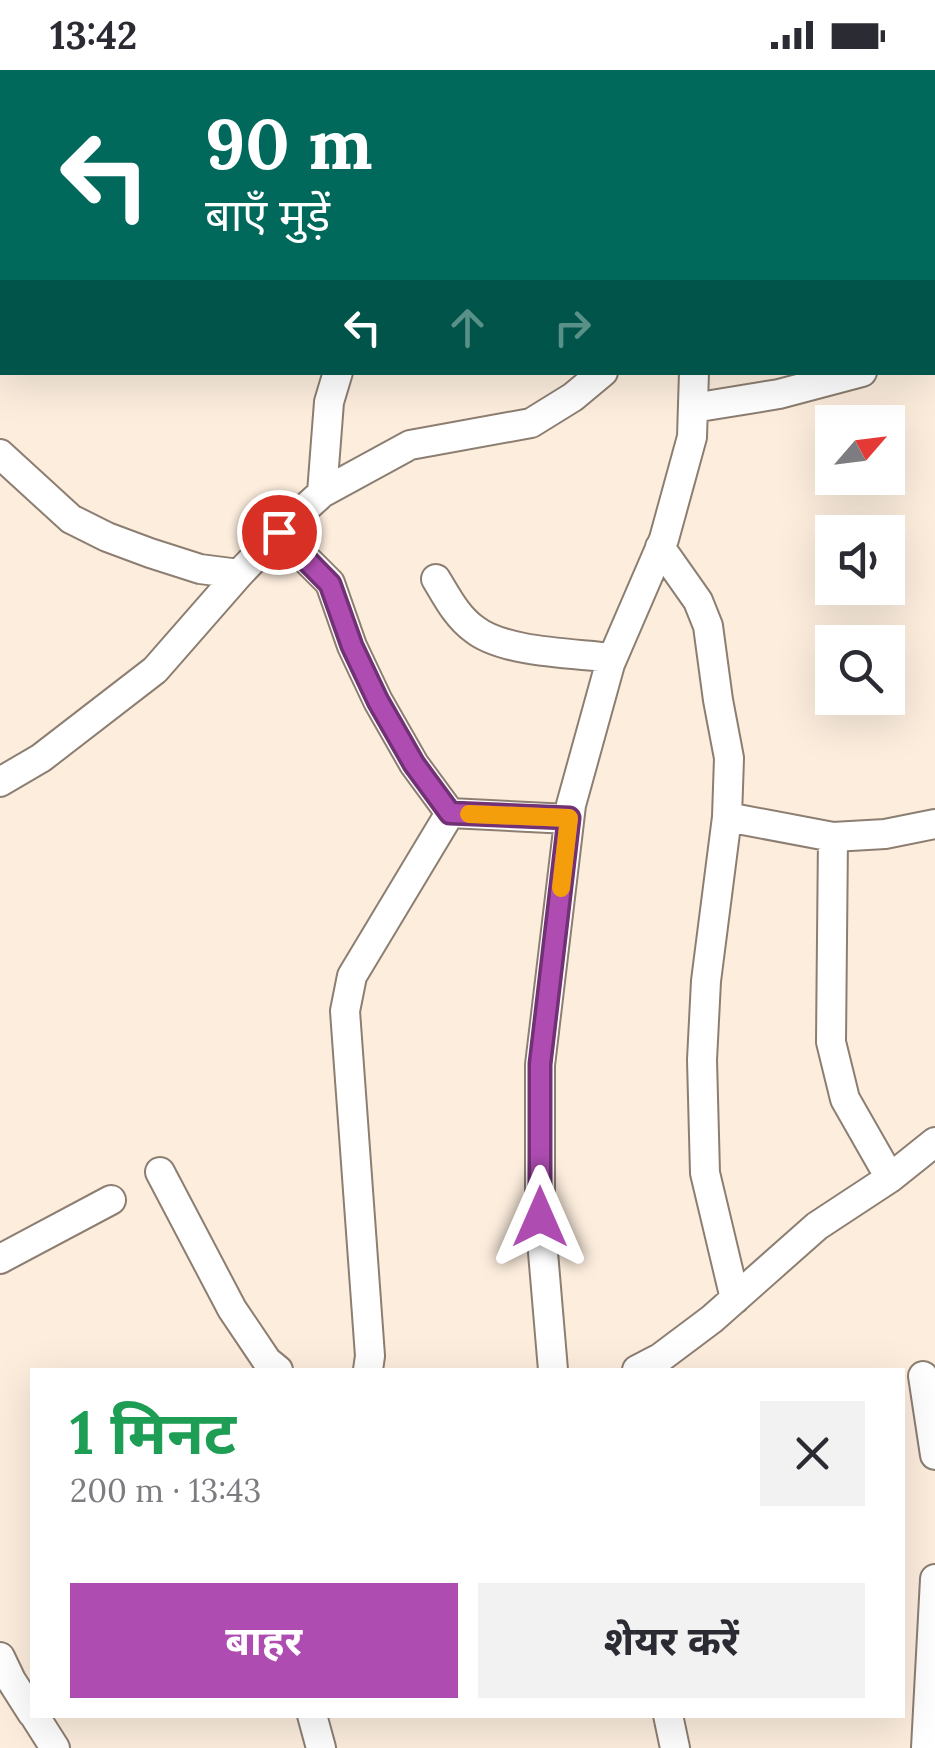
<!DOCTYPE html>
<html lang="hi">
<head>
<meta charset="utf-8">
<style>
	:root { --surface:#fff; --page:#f2f2f3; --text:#2b2b33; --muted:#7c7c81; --accent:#ae4cb2 }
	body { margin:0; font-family:Lora,"Noto Sans Devanagari",serif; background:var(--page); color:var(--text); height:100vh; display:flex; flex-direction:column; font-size:38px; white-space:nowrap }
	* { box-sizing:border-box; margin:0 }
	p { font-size:32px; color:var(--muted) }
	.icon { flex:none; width:55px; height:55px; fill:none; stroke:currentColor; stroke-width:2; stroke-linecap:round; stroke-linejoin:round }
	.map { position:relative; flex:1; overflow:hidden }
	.side { position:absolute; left:30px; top:1298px; width:875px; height:350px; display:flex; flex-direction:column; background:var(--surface); border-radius:0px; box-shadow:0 10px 40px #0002 }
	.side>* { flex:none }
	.hud { position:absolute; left:0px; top:0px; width:935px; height:305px; box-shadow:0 10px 40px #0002; background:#00695c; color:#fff; overflow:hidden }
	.needle { width:65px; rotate:62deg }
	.controls { position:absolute; left:815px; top:335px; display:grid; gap:20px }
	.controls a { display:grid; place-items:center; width:90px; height:90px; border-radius:0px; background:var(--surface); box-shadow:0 10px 40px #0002; font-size:50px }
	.pin { position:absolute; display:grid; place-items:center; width:85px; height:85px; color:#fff; margin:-42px; border:5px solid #fff; border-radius:50%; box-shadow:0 2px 10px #0007 }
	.me { position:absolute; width:110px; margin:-55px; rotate:0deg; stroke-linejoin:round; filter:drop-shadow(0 0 8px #0008) }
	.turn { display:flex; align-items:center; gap:35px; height:210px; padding:0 40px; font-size:45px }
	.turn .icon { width:130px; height:130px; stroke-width:2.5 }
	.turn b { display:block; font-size:70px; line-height:85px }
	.lanes { display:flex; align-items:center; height:95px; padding:0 40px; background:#0003; justify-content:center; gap:50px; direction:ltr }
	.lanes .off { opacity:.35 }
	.round { display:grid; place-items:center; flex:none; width:105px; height:105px; border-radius:0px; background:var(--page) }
	.head { display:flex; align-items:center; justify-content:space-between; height:170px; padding:0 40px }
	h1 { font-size:60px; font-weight:700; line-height:75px; color:#1e9e55 }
	.action { display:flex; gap:20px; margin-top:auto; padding:20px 40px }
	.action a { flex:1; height:115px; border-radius:0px; background:var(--accent); color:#fff; font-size:40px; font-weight:700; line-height:115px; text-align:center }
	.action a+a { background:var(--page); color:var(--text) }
	.status { display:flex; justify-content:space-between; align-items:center; height:70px; padding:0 50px; background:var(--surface); direction:ltr }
	.status svg { height:28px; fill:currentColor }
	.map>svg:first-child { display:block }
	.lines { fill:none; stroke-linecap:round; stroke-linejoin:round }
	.street-casing { stroke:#8c7e71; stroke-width:32 }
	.secondary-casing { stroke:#8c7e71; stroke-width:45 }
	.street { stroke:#fff; stroke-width:28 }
	.secondary { stroke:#f7e0c2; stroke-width:40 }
	.route-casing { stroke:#713174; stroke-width:25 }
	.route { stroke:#ae4cb2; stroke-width:18 }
	.slow { stroke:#f59e0b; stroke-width:18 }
</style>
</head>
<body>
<div class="status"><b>13:42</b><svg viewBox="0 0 49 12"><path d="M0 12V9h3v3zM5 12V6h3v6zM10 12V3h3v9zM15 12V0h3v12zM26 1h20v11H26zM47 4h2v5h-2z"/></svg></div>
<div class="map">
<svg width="935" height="1678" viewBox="0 0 935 1678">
	<rect width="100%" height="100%" fill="#fceddd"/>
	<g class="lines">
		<g class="street-casing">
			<path id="street" d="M 650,0 L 651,2
				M 417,2 L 417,0
				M 932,272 L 935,270
				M 693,338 L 779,324 L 862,302
				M 0,384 L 71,449 L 107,467 L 150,483 L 200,499 L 239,504
				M 322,423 L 329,332 L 338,302
				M 279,462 L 330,513 L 352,576 L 378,631 L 414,694 L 450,743
				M 660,477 L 698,531 L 708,556 L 718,630 L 729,688 L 727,747 L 706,911 L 702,990 L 705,1103 L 735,1229
				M 436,509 C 447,527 457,547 474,559 C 504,583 574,583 612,588
				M 0,712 L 41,688 L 155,600 L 239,504 L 279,462 L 322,423 L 410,375 L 531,353 L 573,327 L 603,302
				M 727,747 L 833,767 L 885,764 L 935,754
				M 833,767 L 831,972 L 845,1029 L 890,1108
				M 160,1102 L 232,1239 L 267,1291 L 278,1300
				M 0,1189 L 111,1130
				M 368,1300 L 370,1286 L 345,941 L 352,906 L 450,743 L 569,749
				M 553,1300 L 540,1147 L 540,995 L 571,735 L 610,594 L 664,469 L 692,367 L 694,302
				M 637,1300 L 660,1288 L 712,1249 L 817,1156 L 890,1108 L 935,1072
				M 923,1306 L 935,1385
				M 0,1587 L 11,1610 L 32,1643
				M 34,1645 L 55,1678
				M 312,1645 L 321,1678
				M 668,1645 L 675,1678
				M 926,1678 L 935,1509"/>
		</g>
		<g class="secondary-casing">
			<path id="secondary" d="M 836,0 L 840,2
				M 932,72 L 935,74"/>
		</g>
		<use href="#street" class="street"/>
		<use href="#secondary" class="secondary"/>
	</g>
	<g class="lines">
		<g class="route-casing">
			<path id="route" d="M 279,462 L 330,514 L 352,576 L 378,631 L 414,694 L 450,743 L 569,748 L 540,994 L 540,1147"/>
		</g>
		<use href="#route" class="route"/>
		<path class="slow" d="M 469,744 L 569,748 L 561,818"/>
	</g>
</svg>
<div class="controls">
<a><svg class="needle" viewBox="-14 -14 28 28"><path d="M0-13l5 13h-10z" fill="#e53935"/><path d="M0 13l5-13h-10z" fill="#7c7c81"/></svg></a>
<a><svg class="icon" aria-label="sound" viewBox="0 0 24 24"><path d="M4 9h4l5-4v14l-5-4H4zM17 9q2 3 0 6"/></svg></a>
<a><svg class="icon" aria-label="search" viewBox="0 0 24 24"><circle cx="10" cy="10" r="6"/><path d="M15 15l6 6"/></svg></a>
</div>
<div class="pin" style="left:279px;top:462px;background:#d93025"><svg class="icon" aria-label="arrive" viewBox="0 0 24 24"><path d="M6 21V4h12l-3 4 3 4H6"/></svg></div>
<svg class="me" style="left:540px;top:1147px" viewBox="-20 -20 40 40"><path d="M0-17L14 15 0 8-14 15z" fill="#ae4cb2" stroke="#fff" stroke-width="4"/></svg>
<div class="hud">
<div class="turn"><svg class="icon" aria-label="left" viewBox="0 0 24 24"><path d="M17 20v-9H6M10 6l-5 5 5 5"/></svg><div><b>90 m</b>बाएँ मुड़ें</div></div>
<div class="lanes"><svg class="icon" aria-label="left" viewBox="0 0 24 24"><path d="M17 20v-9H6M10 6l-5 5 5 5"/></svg><svg class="icon off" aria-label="ahead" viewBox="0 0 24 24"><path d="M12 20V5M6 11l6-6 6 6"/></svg><svg class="icon off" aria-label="right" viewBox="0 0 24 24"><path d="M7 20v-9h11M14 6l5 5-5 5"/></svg></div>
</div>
<section class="side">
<div class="head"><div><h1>1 मिनट</h1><p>200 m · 13:43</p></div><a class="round"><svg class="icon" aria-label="close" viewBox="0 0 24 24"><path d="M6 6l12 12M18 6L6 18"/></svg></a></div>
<div class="action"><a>बाहर</a><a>शेयर करें</a></div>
</section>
</div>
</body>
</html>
